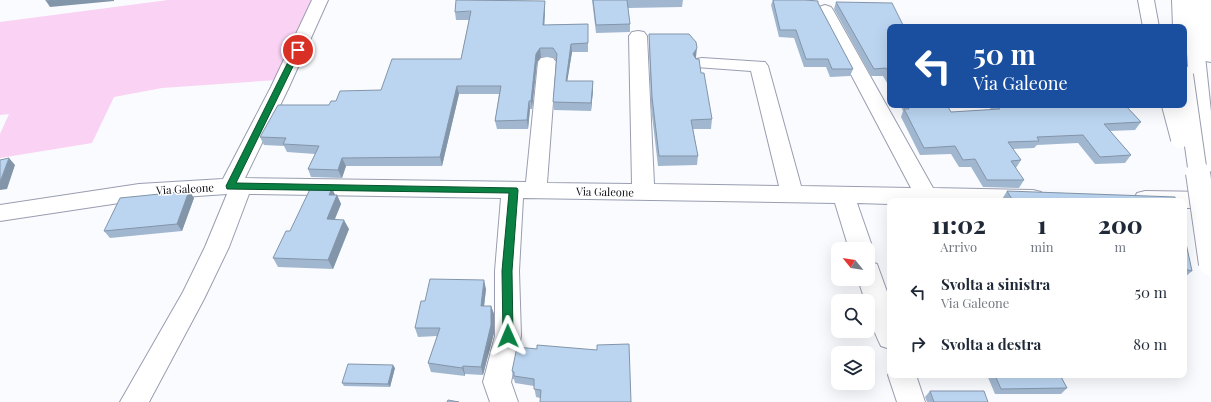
<!DOCTYPE html>
<html lang="it">
<head>
<meta charset="utf-8">
<style>
	:root { --surface:#fff; --page:#f6f6f7; --text:#1f2937; --muted:#747a83 }
	body { margin:0; font-family:"Playfair Display",serif; background:var(--page); color:var(--text); height:100vh; display:flex; flex-direction:column; font-size:15px; white-space:nowrap }
	* { box-sizing:border-box; margin:0 }
	p { font-size:13px; color:var(--muted) }
	.icon { flex:none; width:22px; height:22px; fill:none; stroke:currentColor; stroke-width:2; stroke-linecap:round; stroke-linejoin:round }
	.map { position:relative; flex:1; overflow:hidden }
	.drawer { position:absolute; left:887px; top:198px; width:300px; height:180px; display:flex; flex-direction:column; background:var(--surface); border-radius:8px; box-shadow:0 4px 16px #0002 }
	.drawer>* { flex:none }
	.guide { position:absolute; left:887px; top:24px; width:300px; height:84px; border-radius:8px; box-shadow:0 4px 16px #0002; background:#1a4fa0; color:#fff; overflow:hidden }
	.needle { width:26px; rotate:300deg }
	.controls { position:absolute; left:831px; top:242px; display:grid; gap:8px }
	.controls a { display:grid; place-items:center; width:44px; height:44px; border-radius:8px; background:var(--surface); box-shadow:0 4px 16px #0002; font-size:20px }
	.pin { position:absolute; display:grid; place-items:center; width:34px; height:34px; color:#fff; margin:-17px; border:2px solid #fff; border-radius:50%; box-shadow:0 1px 4px #0007 }
	.me { position:absolute; width:44px; margin:-22px; rotate:359deg; stroke-linejoin:round; filter:drop-shadow(0 0 3px #0008) }
	.turn { display:flex; align-items:center; gap:14px; height:84px; padding:0 20px; font-size:18px }
	.turn .icon { width:52px; height:52px; stroke-width:2.5 }
	.turn b { display:block; font-size:28px; line-height:34px }
	.eta { display:flex; justify-content:space-evenly; align-items:center; height:68px; text-align:center }
	.eta b { font-size:24px; font-weight:800; line-height:28px }
	ul { padding:0; list-style:none }
	li { display:flex; align-items:center; gap:12px; height:52px; padding:0 20px }
	li div { flex:1 }
	li b { display:block; font-size:15px }
	li em { font-style:normal }
	.map>svg:first-child { display:block }
	.green { fill:#f9d2f4 }
	.lines { fill:none; stroke-linecap:round; stroke-linejoin:round }
	.street-casing { stroke:#999daf; stroke-width:2 }
	.highway-casing { stroke:#999daf; stroke-width:2 }
	.street { fill:#fff; fill-rule:evenodd }
	.highway { fill:#fff; fill-rule:evenodd }
	.highway-bridge-far1-casing { stroke:#999daf; stroke-width:20; stroke-linecap:butt }
	.highway-bridge-casing { stroke:#999daf; stroke-width:26; stroke-linecap:butt }
	.highway-bridge-far1 { stroke:#fff; stroke-width:18 }
	.highway-bridge { stroke:#fff; stroke-width:24 }
	.wall { fill:#a1b7cf }
	.shaded-wall { fill:#8395a9 }
	.building { fill:#bbd5f1; stroke:#8395a9 }
	.route { fill:#0b8043; stroke:#07532c }
	.labels { text-anchor:middle; stroke-width:3; stroke-linejoin:round; paint-order:stroke }
	.street-label { font-size:11px; fill:#0d0e14; stroke:#fff }
</style>
</head>
<body>
<div class="map">
<svg width="1211" height="402" viewBox="0 0 1211 402">
	<rect width="100%" height="100%" fill="#fafbff"/>
	<path class="green" d="M 168,0 L 315,0 L 277,80 L 162,88 L 114,97 L 92,143 L 0,158 L 0,134 L 9,114 L 0,115 L 0,22 Z"/>
	<g class="lines">
		<g class="street-casing">
			<path id="street" d="M 312,0 L 328,0 L 289,87 L 245,178 L 526,182 L 538,62 L 541,58 L 547,57 L 553,58 L 556,62 L 547,183 L 632,184 L 629,36 L 632,32 L 638,31 L 644,32 L 647,36 L 654,184 L 779,186 L 751,71 L 696,67 L 693,63 L 696,59 L 702,58 L 765,62 L 768,66 L 801,186 L 911,188 L 817,10 L 819,7 L 825,5 L 831,7 L 833,10 L 933,188 L 1033,190 L 1041,192 L 1044,198 L 1042,201 L 890,201 L 890,204 L 857,203 L 873,249 L 868,256 L 868,249 L 849,249 L 835,203 L 523,198 L 519,271 L 521,336 L 511,382 L 518,402 L 490,402 L 483,382 L 495,336 L 495,271 L 501,198 L 249,194 L 229,247 L 204,299 L 149,402 L 120,402 L 183,292 L 205,247 L 227,194 L 139,200 L 0,221 L 0,205 L 139,184 L 223,179 L 271,87 Z
				M 1183,0 L 1199,0 L 1211,112 L 1211,174 L 1204,172 L 1201,167 L 1192,120 Z
				M 1145,191 L 1211,192 L 1211,208 L 1184,208 L 1184,201 L 1135,201 L 1134,199 L 1137,193 Z
				M 868,261 L 877,264 L 890,300 L 890,349 L 881,346 C 874,332 868,316 868,301 L 865,301 L 858,279 L 868,279 Z
				M 890,372 L 890,375 L 916,375 L 925,402 L 897,402 L 888,375 Z"/>
		</g>
		<g class="highway-casing">
			<path id="highway" d="M 1138,0 L 1154,0 L 1159,27 L 1143,27 Z
				M 1172,0 L 1188,0 L 1189,27 L 1187,31 L 1184,31 L 1184,27 L 1173,27 Z
				M 1198,0 L 1211,0 L 1211,62 L 1205,61 L 1202,57 Z"/>
		</g>
		<use href="#street" class="street"/>
		<use href="#highway" class="highway"/>
		<g class="highway-bridge-far1-casing">
			<path id="highway-bridge-far1" d="M 1184,75 L 1198,174
				M 1171,105 L 1180,139"/>
		</g>
		<g class="highway-bridge-casing">
			<path id="highway-bridge" d="M 1198,173 L 1211,264"/>
		</g>
		<use href="#highway-bridge-far1" class="highway-bridge-far1"/>
		<use href="#highway-bridge" class="highway-bridge"/>
	</g>
	<path class="wall" d="M 592,0 L 683,0 L 682,7 L 628,8 L 630,24 L 630,32 L 596,33 Z
		M 773,0 L 805,0 L 818,3 L 853,69 L 850,76 L 830,77 L 826,67 L 804,67 L 794,38 L 779,37 L 771,5 Z
		M 836,2 L 890,27 L 890,88 L 883,76 L 871,76 L 834,9 Z
		M 545,9 L 544,25 L 588,24 L 588,52 L 572,52 L 567,81 L 593,81 L 593,90 L 591,111 L 554,110 L 553,102 L 556,61 L 553,57 L 541,57 L 537,62 L 532,109 L 530,109 L 528,129 L 497,129 L 495,121 L 499,94 L 459,94 L 442,166 L 346,166 L 342,178 L 311,177 L 308,169 L 315,154 L 287,152 L 284,146 L 264,145 L 260,137 L 329,105 L 336,101 L 381,90 L 461,59 L 469,20 L 456,20 L 455,12 Z
		M 649,34 L 696,57 L 696,58 L 701,73 L 712,119 L 711,129 L 693,129 L 698,156 L 697,165 L 658,166 L 651,107 L 649,43 Z
		M 900,105 L 947,105 L 951,112 L 991,110 L 988,105 L 1125,105 L 1141,122 L 1135,130 L 1110,131 L 1131,155 L 1125,163 L 1095,164 L 1078,143 L 1037,145 L 1034,148 L 1013,149 L 1021,160 L 1016,168 L 1015,168 L 1024,180 L 1019,188 L 983,187 L 971,167 L 959,167 L 951,154 L 920,155 L 901,117 L 903,111 Z
		M 189,191 L 194,198 L 182,231 L 110,238 L 104,231 Z
		M 1007,191 L 1176,201 L 1001,201 Z
		M 335,195 L 337,195 L 341,204 L 335,219 L 349,229 L 333,269 L 278,267 L 273,258 L 290,231 Z
		M 1184,234 L 1192,271 L 1184,278 Z
		M 486,289 L 484,306 L 491,306 L 494,314 L 494,333 L 483,375 L 465,374 L 465,376 L 431,372 L 428,363 L 437,336 L 418,337 L 415,328 L 425,301 Z
		M 629,344 L 540,398 L 536,397 L 534,386 L 515,383 L 514,379 L 513,379 L 512,371 L 537,349 L 597,350 Z
		M 395,368 L 390,387 L 344,386 L 342,383 Z
		M 987,375 L 1060,375 L 1067,388 L 1061,394 L 995,394 Z
		M 930,391 L 988,402 L 927,402 L 925,397 Z"/>
	<path class="shaded-wall" d="M 57,0 L 114,0 L 114,1 L 50,7 L 46,1 Z
		M 545,1 L 545,9 L 544,33 L 543,25 Z
		M 571,44 L 572,52 L 566,89 L 566,81 Z
		M 540,48 L 541,57 L 537,62 L 532,109 L 531,101 L 536,54 Z
		M 697,48 L 696,57 L 692,63 L 693,54 Z
		M 593,81 L 593,90 L 591,111 L 591,103 Z
		M 457,86 L 459,94 L 442,166 L 440,157 Z
		M 529,101 L 530,109 L 528,129 L 527,120 Z
		M 9,158 L 15,165 L 7,189 L 0,190 L 0,182 Z
		M 342,158 L 346,166 L 342,178 L 338,170 Z
		M 332,188 L 336,197 L 337,195 L 341,204 L 331,228 L 327,219 L 329,195 Z
		M 189,191 L 194,198 L 182,231 L 177,224 Z
		M 344,220 L 349,229 L 333,269 L 328,260 Z
		M 484,280 L 486,289 L 483,315 L 481,306 Z
		M 491,306 L 494,314 L 494,333 L 483,375 L 481,367 Z
		M 393,365 L 395,368 L 390,387 L 388,384 Z
		M 463,366 L 465,374 L 465,376 L 462,368 Z"/>
	<path class="building" d="M 46,0 L 57,0 L 46,1 Z
		M 456,0 L 545,1 L 543,25 L 588,24 L 588,43 L 571,44 L 566,81 L 593,81 L 591,103 L 553,102 L 557,54 L 553,48 L 540,48 L 536,54 L 531,101 L 529,101 L 527,120 L 495,121 L 501,86 L 457,86 L 440,157 L 342,158 L 338,170 L 308,169 L 319,146 L 283,144 L 286,138 L 260,137 L 278,105 L 329,105 L 331,101 L 336,101 L 340,91 L 381,90 L 392,59 L 461,59 L 471,11 L 455,12 Z
		M 593,0 L 627,0 L 630,24 L 596,25 Z
		M 773,0 L 805,0 L 818,1 L 818,3 L 853,69 L 832,69 L 828,59 L 806,59 L 796,30 L 780,30 Z
		M 836,2 L 892,3 L 904,27 L 890,27 L 890,75 L 886,68 L 874,69 Z
		M 649,34 L 689,34 L 696,42 L 697,48 L 693,54 L 696,59 L 699,59 L 701,73 L 704,73 L 712,119 L 691,120 L 698,156 L 659,156 L 652,97 Z
		M 907,105 L 947,105 L 951,112 L 1000,109 L 997,105 L 1125,105 L 1141,122 L 1104,124 L 1131,155 L 1100,157 L 1083,135 L 1037,137 L 1039,141 L 1008,142 L 1021,160 L 1011,161 L 1024,180 L 987,180 L 975,159 L 963,160 L 955,146 L 924,148 L 904,109 L 909,109 Z
		M 9,158 L 0,182 L 0,160 Z
		M 311,187 L 332,188 L 329,195 L 337,195 L 327,219 L 344,220 L 328,260 L 273,258 L 286,231 L 290,231 Z
		M 189,191 L 177,224 L 104,231 L 120,198 Z
		M 1007,191 L 1175,197 L 1176,201 L 1013,201 Z
		M 1184,234 L 1192,271 L 1184,269 Z
		M 430,279 L 484,280 L 481,306 L 491,306 L 491,325 L 481,367 L 463,366 L 462,368 L 428,363 L 440,328 L 415,328 L 421,301 L 425,301 Z
		M 629,344 L 631,402 L 540,402 L 541,390 L 534,389 L 534,379 L 514,376 L 514,372 L 512,371 L 517,347 L 537,349 L 537,345 L 597,350 L 597,345 Z
		M 348,364 L 393,365 L 388,384 L 342,383 Z
		M 995,375 L 1060,375 L 1067,388 L 1001,389 Z
		M 930,391 L 984,391 L 988,402 L 934,402 Z
		M 448,400 L 459,402 L 447,402 Z"/>
	<path class="route" d="M 295,48 L 298,48 L 301,50 L 236,183 L 517,188 L 518,190 L 512,271 L 513,336 L 512,339 L 508,340 L 504,339 L 503,336 L 502,271 L 509,193 L 227,189 L 226,186 Z"/>
	<g class="labels">
		<g class="street-label">
			<text transform="translate(185 189) rotate(-3)" y="4">Via Galeone</text>
			<text transform="translate(605 192) rotate(1)" y="4">Via Galeone</text>
		</g>
	</g>
</svg>
<div class="controls">
<a><svg class="needle" viewBox="-14 -14 28 28"><path d="M0-13l5 13h-10z" fill="#e53935"/><path d="M0 13l5-13h-10z" fill="#747a83"/></svg></a>
<a><svg class="icon" aria-label="search" viewBox="0 0 24 24"><circle cx="10" cy="10" r="6"/><path d="M15 15l6 6"/></svg></a>
<a><svg class="icon" aria-label="layers" viewBox="0 0 24 24"><path d="M12 4l9 5-9 5-9-5zM3 14l9 5 9-5"/></svg></a>
</div>
<div class="pin" style="left:298px;top:50px;background:#d93025"><svg class="icon" aria-label="arrive" viewBox="0 0 24 24"><path d="M6 21V4h12l-3 4 3 4H6"/></svg></div>
<svg class="me" style="left:508px;top:336px" viewBox="-20 -20 40 40"><path d="M0-17L14 15 0 8-14 15z" fill="#0b8043" stroke="#fff" stroke-width="4"/></svg>
<div class="guide">
<div class="turn"><svg class="icon" aria-label="left" viewBox="0 0 24 24"><path d="M17 20v-9H6M10 6l-5 5 5 5"/></svg><div><b>50 m</b>Via Galeone</div></div>
</div>
<section class="drawer">
<div class="eta">
<div><b>11:02</b><p>Arrivo</p></div>
<div><b>1</b><p>min</p></div>
<div><b>200</b><p>m</p></div>
</div>
<ul>
<li><svg class="icon" aria-label="left" viewBox="0 0 24 24"><path d="M17 20v-9H6M10 6l-5 5 5 5"/></svg><div><b>Svolta a sinistra</b><p>Via Galeone</p></div><em>50 m</em></li>
<li><svg class="icon" aria-label="right" viewBox="0 0 24 24"><path d="M7 20v-9h11M14 6l5 5-5 5"/></svg><div><b>Svolta a destra</b></div><em>80 m</em></li>
</ul>
</section>
</div>
</body>
</html>
